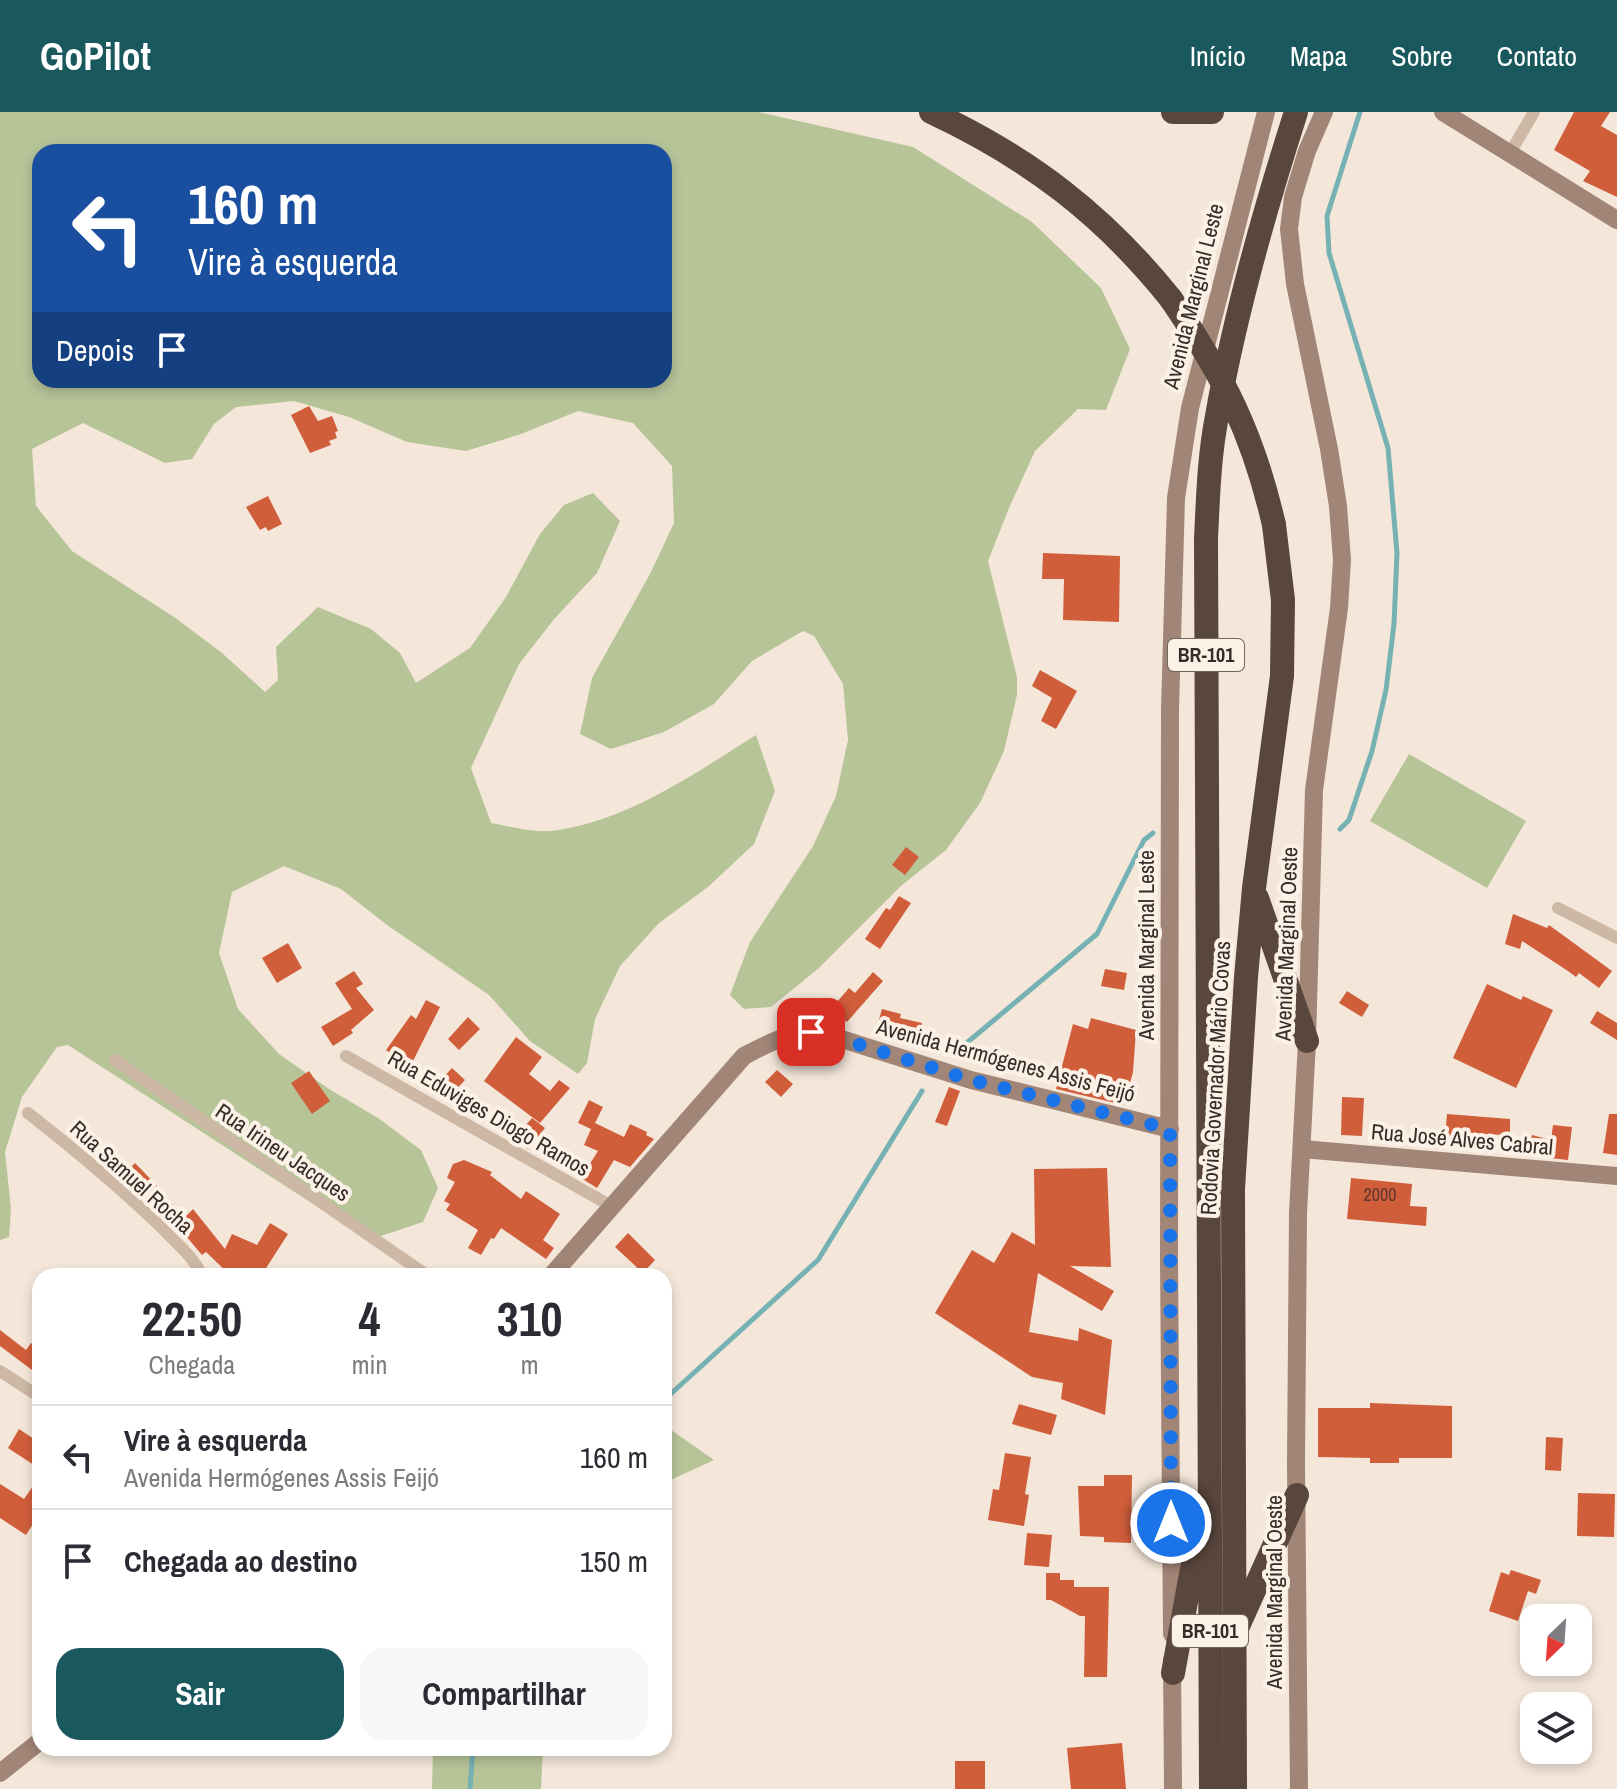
<!DOCTYPE html>
<html lang="pt">
<head>
<meta charset="utf-8">
<style>
	:root { --surface:#fff; --page:#f7f7f7; --text:#2b2b33; --muted:#7c7c81; --line:#e1e1e2; --accent:#19595d }
	body { margin:0; font-family:"Archivo Narrow",sans-serif; background:var(--page); color:var(--text); height:100vh; display:flex; flex-direction:column; font-size:30px; white-space:nowrap }
	* { box-sizing:border-box; margin:0 }
	p { font-size:26px; color:var(--muted) }
	.icon { flex:none; width:44px; height:44px; fill:none; stroke:currentColor; stroke-width:2; stroke-linecap:round; stroke-linejoin:round }
	.map { position:relative; flex:1; overflow:hidden }
	.drawer { position:absolute; left:32px; top:1156px; width:640px; height:488px; display:flex; flex-direction:column; background:var(--surface); border-radius:24px; box-shadow:0 4px 12px #0003 }
	.drawer>* { flex:none }
	.banner { position:absolute; left:32px; top:32px; width:640px; height:244px; border-radius:24px; box-shadow:0 4px 12px #0003; background:#1a4fa0; color:#fff; overflow:hidden }
	.needle { width:52px; rotate:205deg }
	.buttons { position:absolute; left:1520px; top:1492px; display:grid; gap:16px }
	.buttons a { display:grid; place-items:center; width:72px; height:72px; border-radius:16px; background:var(--surface); box-shadow:0 4px 12px #0003; font-size:40px }
	.pin { position:absolute; display:grid; place-items:center; width:68px; height:68px; color:#fff; margin:-34px; border-radius:16px; box-shadow:0 4px 12px #0006 }
	.me { position:absolute; width:88px; margin:-44px; rotate:0deg; stroke-linejoin:round; filter:drop-shadow(0 0 6px #0008) }
	.turn { display:flex; align-items:center; gap:28px; height:168px; padding:0 24px; font-size:36px }
	.turn .icon { width:104px; height:104px; stroke-width:2.5 }
	.turn b { display:block; font-size:56px; line-height:68px }
	.then { display:flex; align-items:center; height:76px; padding:0 24px; background:#0003; gap:16px; font-size:30px }
	.eta { display:flex; justify-content:space-evenly; align-items:center; height:136px; text-align:center }
	.eta b { font-size:48px; font-weight:700; line-height:56px }
	.button { display:flex; gap:16px; margin-top:auto; padding:16px 24px }
	.button a { flex:1; height:92px; border-radius:24px; background:var(--accent); color:#fff; font-size:32px; font-weight:700; line-height:92px; text-align:center }
	.button a+a { background:var(--page); color:var(--text) }
	ul { padding:0; list-style:none }
	li { display:flex; align-items:center; gap:24px; height:104px; padding:0 24px; border-top:2px solid var(--line) }
	li div { flex:1 }
	li b { display:block; font-size:30px }
	li em { font-style:normal }
	header { display:flex; align-items:center; gap:48px; box-sizing:border-box; height:112px; padding:0 40px; background:var(--accent); color:#fff }
	header strong { font-size:38px }
	nav { display:flex; gap:44px; margin-inline-start:auto; font-size:28px }
	.map>svg:first-child { display:block }
	.green { fill:#b6c498; fill-rule:evenodd }
	.lines { fill:none; stroke-linecap:round; stroke-linejoin:round }
	.stream { stroke:#76b1b3; stroke-width:5 }
	.building { fill:#d05e3b }
	.street { stroke:#cdb7a5; stroke-width:12 }
	.secondary { stroke:#a18576; stroke-width:18 }
	.highway { stroke:#59463d; stroke-width:24 }
	.highway-bridge { stroke:#59463d; stroke-width:24 }
	.route { stroke:#1a73e8; stroke-width:14; stroke-dasharray:0 25.2 }
	.labels { text-anchor:middle; stroke-width:8; stroke-linejoin:round; paint-order:stroke }
	.number-label { font-size:18px; fill:#5e382c }
	.shield { fill:#fbf1e6; stroke:#726760; stroke-width:2 }
	.shield-label { font-size:20px; font-weight:bold; fill:#382c27 }
	.street-label { font-size:22px; fill:#382c27; stroke:#fbf1e6 }
</style>
</head>
<body>
<header>
<strong>GoPilot</strong>
<nav><a>Início</a><a>Mapa</a><a>Sobre</a><a>Contato</a></nav>
</header>
<div class="map">
<svg width="1617" height="1677" viewBox="0 0 1617 1677">
	<rect width="100%" height="100%" fill="#f4e7da"/>
	<path class="green" d="M 0,0 L 759,0 L 913,35 L 1032,110 L 1101,176 L 1130,237 L 1106,298 L 1078,297 L 1035,339 L 1009,396 L 988,449 L 1017,565 L 1017,583 L 1004,639 L 980,691 L 946,738 L 902,773 L 819,856 L 771,895 L 744,897 L 730,883 L 750,830 L 813,734 L 836,684 L 848,628 L 843,572 L 814,524 L 803,519 L 752,549 L 714,592 L 664,620 L 611,637 L 580,622 L 592,566 L 650,462 L 674,411 L 672,354 L 633,311 L 578,299 L 521,322 L 466,339 L 407,330 L 349,305 L 294,289 L 236,295 L 214,312 L 192,347 L 165,351 L 83,311 L 32,337 L 36,394 L 72,439 L 174,505 L 222,541 L 265,580 L 278,568 L 276,535 L 318,495 L 371,517 L 400,541 L 416,571 L 470,536 L 506,485 L 540,422 L 564,393 L 593,381 L 620,409 L 597,461 L 555,506 L 519,552 L 471,656 L 491,711 C 509,714 533,721 551,719 C 626,710 694,662 756,623 L 775,679 L 754,732 L 708,775 L 659,811 L 620,854 L 595,907 L 587,951 L 578,962 L 530,929 L 489,883 L 387,813 L 341,777 L 284,754 L 232,780 L 219,841 L 238,897 L 279,942 L 329,977 L 378,1006 L 421,1038 L 438,1076 L 423,1110 L 375,1126 L 327,1101 L 68,933 L 57,935 L 22,985 L 5,1040 L 11,1097 L 9,1125 L 0,1128 ZM 40,40 L 664,40 L 664,268 L 40,268 Z
		M 1409,642 L 1526,709 L 1487,776 L 1370,709 Z
		M 664,1313 L 714,1348 L 664,1371 Z
		M 433,1636 L 543,1636 L 541,1677 L 432,1677 Z"/>
	<g class="lines">
		<path class="stream" d="M 1340,717 L 1349,708 L 1372,639 L 1386,578 L 1394,512 L 1397,441 L 1388,336 L 1329,141 L 1327,104 L 1360,0
			M 957,939 L 1097,822 L 1144,728 L 1153,721
			M 664,1288 L 818,1148 L 922,979
			M 470,1677 L 473,1636"/>
	</g>
	<path class="building" d="M 1574,0 L 1610,0 L 1601,14 L 1617,23 L 1617,85 L 1583,69 L 1590,59 L 1554,38 Z
		M 309,294 L 318,309 L 332,304 L 338,319 L 335,320 L 337,326 L 329,329 L 331,333 L 310,341 L 291,303 Z
		M 268,384 L 282,412 L 268,419 L 266,415 L 260,418 L 246,395 Z
		M 1043,441 L 1120,444 L 1119,510 L 1063,508 L 1064,467 L 1042,467 Z
		M 1040,558 L 1077,579 L 1056,617 L 1041,609 L 1052,586 L 1032,574 Z
		M 906,735 L 919,745 L 905,763 L 892,753 Z
		M 899,784 L 911,791 L 880,837 L 865,827 L 886,796 L 890,798 Z
		M 1513,802 L 1547,816 L 1549,813 L 1612,859 L 1599,876 L 1579,861 L 1576,865 L 1568,859 L 1522,829 L 1520,837 L 1505,832 Z
		M 288,831 L 302,856 L 277,871 L 262,846 Z
		M 1105,857 L 1127,861 L 1124,878 L 1101,874 Z
		M 354,859 L 363,872 L 356,876 L 374,898 L 351,918 L 353,921 L 333,934 L 321,915 L 352,897 L 335,871 Z
		M 873,860 L 883,869 L 847,910 L 831,897 L 849,876 L 855,881 Z
		M 1487,872 L 1521,888 L 1523,884 L 1553,898 L 1516,976 L 1453,946 Z
		M 1347,879 L 1369,893 L 1362,905 L 1339,891 Z
		M 426,888 L 440,895 L 410,955 L 386,938 L 411,903 L 416,907 Z
		M 882,897 L 901,902 L 900,906 L 922,911 L 917,932 L 876,918 Z
		M 1597,899 L 1617,911 L 1617,928 L 1590,911 Z
		M 468,905 L 480,917 L 459,938 L 448,927 Z
		M 1091,906 L 1136,918 L 1133,960 L 1124,993 L 1056,977 L 1073,912 L 1088,917 Z
		M 516,925 L 542,945 L 529,962 L 550,979 L 559,968 L 570,976 L 540,1011 L 484,969 Z
		M 452,956 L 465,968 L 451,983 L 438,971 Z
		M 777,958 L 793,972 L 781,985 L 765,970 Z
		M 309,959 L 330,989 L 312,1002 L 291,971 Z
		M 949,975 L 960,979 L 947,1014 L 935,1010 Z
		M 1342,985 L 1364,986 L 1362,1024 L 1341,1023 Z
		M 589,988 L 603,995 L 595,1011 L 624,1025 L 630,1012 L 647,1020 L 646,1023 L 654,1027 L 630,1055 L 614,1048 L 597,1076 L 581,1066 L 598,1039 L 584,1033 L 591,1017 L 578,1011 Z
		M 1447,1002 L 1510,1007 L 1510,1023 L 1473,1022 L 1473,1026 L 1445,1025 Z
		M 1609,1002 L 1617,1002 L 1617,1043 L 1603,1041 Z
		M 532,1006 L 545,1016 L 528,1037 L 514,1027 Z
		M 1553,1013 L 1572,1015 L 1568,1048 L 1550,1046 L 1550,1044 L 1528,1038 L 1532,1023 L 1551,1028 Z
		M 464,1048 L 492,1060 L 490,1063 L 521,1087 L 526,1079 L 560,1102 L 543,1128 L 554,1136 L 546,1147 L 501,1116 L 494,1127 L 491,1126 L 481,1143 L 468,1136 L 478,1118 L 446,1098 L 450,1092 L 444,1089 L 455,1070 L 447,1066 L 453,1052 Z
		M 135,1051 L 166,1083 L 164,1085 L 186,1104 L 193,1097 L 225,1137 L 232,1122 L 257,1133 L 270,1111 L 288,1122 L 261,1164 L 231,1164 L 206,1140 L 202,1143 L 164,1098 L 161,1101 L 123,1064 Z
		M 1107,1056 L 1111,1155 L 1070,1154 L 1114,1179 L 1102,1199 L 1038,1161 L 1029,1220 L 1078,1229 L 1079,1216 L 1112,1228 L 1105,1303 L 1061,1287 L 1063,1271 L 1032,1265 L 935,1201 L 972,1138 L 994,1151 L 1012,1120 L 1035,1133 L 1034,1057 Z
		M 1351,1066 L 1412,1072 L 1410,1094 L 1427,1095 L 1426,1114 L 1347,1107 Z
		M 628,1121 L 655,1148 L 643,1161 L 615,1135 Z
		M 0,1218 L 26,1238 L 31,1231 L 40,1238 L 40,1264 L 0,1234 Z
		M 1370,1291 L 1452,1294 L 1452,1346 L 1399,1346 L 1399,1351 L 1370,1351 L 1370,1346 L 1318,1345 L 1318,1296 L 1370,1296 Z
		M 1019,1292 L 1057,1303 L 1051,1323 L 1012,1312 Z
		M 19,1317 L 40,1331 L 40,1357 L 8,1336 Z
		M 1546,1325 L 1563,1326 L 1561,1359 L 1545,1358 Z
		M 1005,1341 L 1031,1345 L 1025,1382 L 1029,1383 L 1024,1414 L 988,1408 L 993,1377 L 999,1378 Z
		M 1104,1363 L 1132,1363 L 1131,1431 L 1104,1430 L 1104,1425 L 1080,1424 L 1078,1374 L 1104,1374 Z
		M 40,1364 L 40,1401 L 26,1423 L 0,1406 L 0,1372 L 24,1387 Z
		M 1578,1381 L 1615,1382 L 1614,1425 L 1577,1424 Z
		M 1027,1421 L 1052,1423 L 1049,1455 L 1024,1453 Z
		M 1511,1458 L 1541,1468 L 1536,1482 L 1528,1479 L 1518,1509 L 1489,1499 L 1501,1460 L 1509,1463 Z
		M 1046,1461 L 1060,1461 L 1060,1468 L 1074,1468 L 1074,1475 L 1109,1475 L 1107,1565 L 1084,1565 L 1085,1504 L 1080,1504 L 1051,1488 L 1046,1488 Z
		M 1122,1631 L 1126,1677 L 1071,1677 L 1067,1636 Z
		M 955,1649 L 985,1649 L 985,1677 L 955,1677 Z"/>
	<g class="lines">
		<path class="street" d="M 1510,41 L 1534,0
			M 1558,796 L 1617,826
			M 346,944 L 611,1094
			M 115,948 L 428,1164
			M 28,1001 C 75,1038 120,1075 163,1117 C 177,1132 194,1145 202,1164
			M 0,1259 L 40,1285"/>
		<path class="secondary" d="M 1443,0 L 1617,108
			M 1302,1037 L 1617,1064
			M 551,1164 L 744,944 C 778,926 794,917 832,924 L 971,968 L 1170,1017
			M 1172,1522 L 1169,1145 L 1170,598 L 1176,386 L 1190,296 L 1266,0
			M 1172,1548 L 1173,1677
			M 0,1661 L 40,1629
			M 1299,1677 L 1296,1351 L 1298,1101 L 1307,929 L 1314,678 L 1339,496 L 1342,448 L 1338,394 L 1329,337 L 1295,172 L 1289,117 L 1293,85 L 1307,39 L 1324,0"/>
		<path class="highway" d="M 931,0 C 1029,46 1103,102 1171,187
			M 1173,0 L 1212,0
			M 1257,786 L 1307,929
			M 1238,1514 L 1297,1383
			M 1173,1561 L 1199,1418
			M 1211,1677 L 1206,427 C 1208,386 1209,345 1217,304 C 1235,201 1264,100 1296,0
			M 1235,1677 L 1233,1077 L 1246,865 L 1254,776 L 1282,564 L 1283,488 L 1274,413"/>
		<path class="highway-bridge" d="M 1171,187 C 1224,265 1253,321 1274,413"/>
	</g>
	<g class="lines">
		<path class="route" d="M 811,920 L 832,924 L 971,968 L 1170,1017 L 1171,1411"/>
	</g>
	<g class="labels">
		<g class="number-label">
			<text x="1380" y="1089">2000</text>
		</g>
		<g class="shield">
			<rect x="1168" y="527" width="76" height="32" rx="6"/>
			<rect x="1172" y="1503" width="76" height="32" rx="6"/>
		</g>
		<g class="shield-label">
			<text x="1206" y="550">BR-101</text>
			<text x="1210" y="1526">BR-101</text>
		</g>
		<g class="street-label">
			<text transform="translate(1193 184) rotate(-76)" y="8">Avenida Marginal Leste</text>
			<text transform="translate(1286 832) rotate(-88)" y="8">Avenida Marginal Oeste</text>
			<text transform="translate(1146 833) rotate(-90)" y="8">Avenida Marginal Leste</text>
			<text transform="translate(1006 948) rotate(15)" y="8">Avenida Hermógenes Assis Feijó</text>
			<text transform="translate(1215 966) rotate(-87)" y="8">Rodovia Governador Mário Covas</text>
			<text transform="translate(489 1001) rotate(30)" y="8">Rua Eduviges Diogo Ramos</text>
			<text transform="translate(1462 1027) rotate(5)" y="8">Rua José Alves Cabral</text>
			<text transform="translate(283 1040) rotate(34)" y="8">Rua Irineu Jacques</text>
			<text transform="translate(132 1065) rotate(42)" y="8">Rua Samuel Rocha</text>
			<text transform="translate(1274 1480) rotate(-90)" y="8">Avenida Marginal Oeste</text>
		</g>
	</g>
</svg>
<div class="buttons">
<a><svg class="needle" viewBox="-14 -14 28 28"><path d="M0-13l5 13h-10z" fill="#e53935"/><path d="M0 13l5-13h-10z" fill="#7c7c81"/></svg></a>
<a><svg class="icon" aria-label="layers" viewBox="0 0 24 24"><path d="M12 4l9 5-9 5-9-5zM3 14l9 5 9-5"/></svg></a>
</div>
<div class="pin" style="left:811px;top:920px;background:#d93025"><svg class="icon" aria-label="arrive" viewBox="0 0 24 24"><path d="M6 21V4h12l-3 4 3 4H6"/></svg></div>
<svg class="me" style="left:1171px;top:1411px" viewBox="-20 -20 40 40"><circle r="17" fill="#1a73e8" stroke="#fff" stroke-width="3"/><path d="M0-11L8 9 0 5-8 9z" fill="#fff"/></svg>
<div class="banner">
<div class="turn"><svg class="icon" aria-label="left" viewBox="0 0 24 24"><path d="M17 20v-9H6M10 6l-5 5 5 5"/></svg><div><b>160 m</b>Vire à esquerda</div></div>
<div class="then">Depois<svg class="icon" aria-label="arrive" viewBox="0 0 24 24"><path d="M6 21V4h12l-3 4 3 4H6"/></svg></div>
</div>
<section class="drawer">
<div class="eta">
<div><b>22:50</b><p>Chegada</p></div>
<div><b>4</b><p>min</p></div>
<div><b>310</b><p>m</p></div>
</div>
<ul>
<li><svg class="icon" aria-label="left" viewBox="0 0 24 24"><path d="M17 20v-9H6M10 6l-5 5 5 5"/></svg><div><b>Vire à esquerda</b><p>Avenida Hermógenes Assis Feijó</p></div><em>160 m</em></li>
<li><svg class="icon" aria-label="arrive" viewBox="0 0 24 24"><path d="M6 21V4h12l-3 4 3 4H6"/></svg><div><b>Chegada ao destino</b></div><em>150 m</em></li>
</ul>
<div class="button"><a>Sair</a><a>Compartilhar</a></div>
</section>
</div>
</body>
</html>
